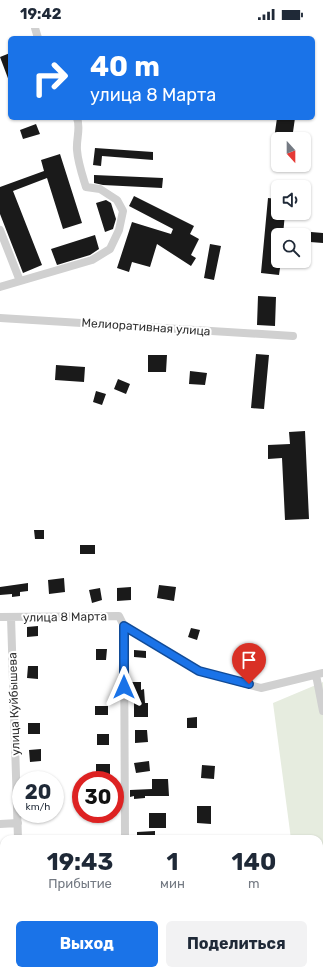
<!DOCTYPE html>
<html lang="ru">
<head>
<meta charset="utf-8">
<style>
	:root { --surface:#fff; --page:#f2f2f3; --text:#1f2937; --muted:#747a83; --accent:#1a73e8 }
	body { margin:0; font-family:Rubik,sans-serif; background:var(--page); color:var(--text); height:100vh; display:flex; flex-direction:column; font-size:15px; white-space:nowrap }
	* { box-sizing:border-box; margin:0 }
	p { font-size:13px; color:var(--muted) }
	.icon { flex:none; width:22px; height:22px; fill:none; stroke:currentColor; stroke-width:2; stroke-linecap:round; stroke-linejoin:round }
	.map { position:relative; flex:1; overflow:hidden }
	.drawer { position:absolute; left:0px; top:807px; width:323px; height:140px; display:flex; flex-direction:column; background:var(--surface); border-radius:12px 12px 0 0; box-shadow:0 1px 3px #0004 }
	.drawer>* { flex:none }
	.hud { position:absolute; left:8px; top:8px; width:307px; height:84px; border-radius:6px; box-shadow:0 1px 3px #0004; background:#1a73e8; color:#fff; overflow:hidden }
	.needle { width:26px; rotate:159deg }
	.fabs { position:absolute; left:271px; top:104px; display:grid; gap:8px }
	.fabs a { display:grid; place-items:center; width:40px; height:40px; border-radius:6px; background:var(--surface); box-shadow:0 1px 3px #0004; font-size:20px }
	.speed { position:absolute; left:12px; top:743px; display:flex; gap:8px; font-size:20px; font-weight:700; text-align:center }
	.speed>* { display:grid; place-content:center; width:52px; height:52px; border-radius:50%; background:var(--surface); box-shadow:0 1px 3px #0004; line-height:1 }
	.speed small { font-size:10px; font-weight:400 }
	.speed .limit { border:6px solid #d22; background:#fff; color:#111 }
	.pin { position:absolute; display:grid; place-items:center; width:34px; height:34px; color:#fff; margin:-41px -17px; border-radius:50% 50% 50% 0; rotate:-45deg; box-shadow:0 0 4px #0007 }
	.pin .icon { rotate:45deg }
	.me { position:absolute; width:44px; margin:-22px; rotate:0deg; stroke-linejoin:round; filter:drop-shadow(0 0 3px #0008) }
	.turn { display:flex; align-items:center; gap:14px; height:84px; padding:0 16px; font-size:18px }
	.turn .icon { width:52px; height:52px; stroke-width:2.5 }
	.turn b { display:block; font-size:28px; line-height:34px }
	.eta { display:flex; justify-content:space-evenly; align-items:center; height:68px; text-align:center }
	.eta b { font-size:24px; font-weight:700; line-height:28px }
	.cta { display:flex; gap:8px; margin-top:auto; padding:8px 16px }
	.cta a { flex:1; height:46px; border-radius:6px; background:var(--accent); color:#fff; font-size:16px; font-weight:700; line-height:46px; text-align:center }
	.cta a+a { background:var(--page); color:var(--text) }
	.status { display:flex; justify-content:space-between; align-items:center; height:28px; padding:0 20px; background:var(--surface); direction:ltr }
	.status svg { height:11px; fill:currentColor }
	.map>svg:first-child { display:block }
	.green { fill:#e6ecdf }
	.building { fill:#1a1a1a }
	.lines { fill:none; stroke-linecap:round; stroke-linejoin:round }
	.minor { stroke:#d0d0d0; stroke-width:8 }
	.route-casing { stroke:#114b97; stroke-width:10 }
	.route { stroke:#1a73e8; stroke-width:7 }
	.labels { text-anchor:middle; stroke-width:4; stroke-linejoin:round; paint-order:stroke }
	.street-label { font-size:12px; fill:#333; stroke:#fff }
</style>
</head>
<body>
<div class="status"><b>19:42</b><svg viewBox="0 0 49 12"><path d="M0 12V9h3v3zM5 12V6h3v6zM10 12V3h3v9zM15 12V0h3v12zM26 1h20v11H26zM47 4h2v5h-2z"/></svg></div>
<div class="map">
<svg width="323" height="947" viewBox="0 0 323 947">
	<rect width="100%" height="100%" fill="#fff"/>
	<path class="green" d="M 323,654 L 323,947 L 309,947 L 308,943 L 319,943 L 319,811 L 291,811 L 273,675 Z"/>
	<path class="building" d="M 10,25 L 10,53 L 9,53 L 0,29 Z
		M 277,90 L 295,90 L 292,111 L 274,111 Z
		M 36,96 L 40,106 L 23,111 L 20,102 Z
		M 95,120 L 153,124 L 153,132 L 102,128 L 101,138 L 93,137 Z
		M 60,126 L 82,195 L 63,201 L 47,150 L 13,163 L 42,237 L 23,245 L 0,186 L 0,159 L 44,143 L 41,132 Z
		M 94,147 L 163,150 L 162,160 L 103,157 L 94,155 Z
		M 134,168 L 194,198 L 190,206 L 199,211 L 191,227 L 196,230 L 191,238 L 157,216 L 150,239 L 132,234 L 129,244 L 117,240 L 132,194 L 171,206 L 173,201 L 129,178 Z
		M 268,170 L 278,171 L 278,185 L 285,185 L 283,207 L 278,207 L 278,233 L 281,233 L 279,247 L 261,245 Z
		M 106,172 L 111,175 L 116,191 L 113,201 L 105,204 L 96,175 Z
		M 311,204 L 323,205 L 323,215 L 310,214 Z
		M 95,207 L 99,221 L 90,227 L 57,237 L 51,221 Z
		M 210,216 L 221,218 L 214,252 L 204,250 Z
		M 258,268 L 276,269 L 275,298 L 257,297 Z
		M 256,326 L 269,327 L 264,381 L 251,380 Z
		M 148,327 L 167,327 L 166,344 L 148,344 Z
		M 56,337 L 85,339 L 84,354 L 55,352 Z
		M 190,343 L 207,345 L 205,357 L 189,356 Z
		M 118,351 L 130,356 L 126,366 L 114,361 Z
		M 96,363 L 106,366 L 102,377 L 93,374 Z
		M 305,403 L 309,491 L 285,492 L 282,430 L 268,431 L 268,417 L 290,416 L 289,404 Z
		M 34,502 L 44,502 L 44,511 L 35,511 Z
		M 80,517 L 95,517 L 95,526 L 80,526 Z
		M 64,550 L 65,564 L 49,566 L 48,552 Z
		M 28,555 L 28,563 L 20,564 L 20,568 L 12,569 L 12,566 L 0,567 L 0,559 Z
		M 159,557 L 176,559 L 174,573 L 157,570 Z
		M 131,559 L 131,572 L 117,573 L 117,560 Z
		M 100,560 L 102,572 L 92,575 L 89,562 Z
		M 38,598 L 38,608 L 27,609 L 27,599 Z
		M 191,600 L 200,602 L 197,612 L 188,609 Z
		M 96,621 L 107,621 L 106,632 L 96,632 Z
		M 134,622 L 146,623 L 146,630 L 134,629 Z
		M 28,638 L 38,638 L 38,651 L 27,650 Z
		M 131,654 L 141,654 L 141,662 L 144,661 L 145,675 L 148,675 L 148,689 L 134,689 L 134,671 L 132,671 Z
		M 95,678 L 108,678 L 108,687 L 95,687 Z
		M 197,689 L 197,700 L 187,700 L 187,690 Z
		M 28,695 L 40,695 L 40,706 L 28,706 Z
		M 135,702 L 147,702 L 148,714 L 135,715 Z
		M 97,706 L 109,706 L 109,717 L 97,717 Z
		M 41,721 L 41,733 L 30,734 L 29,722 Z
		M 149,733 L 150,743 L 136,745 L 134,735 Z
		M 96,736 L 110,736 L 110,751 L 96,751 Z
		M 202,737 L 215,738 L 214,751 L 201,750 Z
		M 152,751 L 168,751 L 169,768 L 145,768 L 145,770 L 134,771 L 134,768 L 130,769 L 130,762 L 152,761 Z
		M 197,778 L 211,778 L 211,796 L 197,795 Z
		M 149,785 L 166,785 L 166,800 L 149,800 Z
		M 155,803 L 155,811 L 137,811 L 137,804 Z"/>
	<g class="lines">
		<path class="minor" d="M 35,0 L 38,10
			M 0,202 L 20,253
			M 0,259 L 92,232 L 110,221 L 119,202 L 123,183 L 117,172 L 100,161 L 86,159 C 82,146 78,135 77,122 C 76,111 81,100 77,90
			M 0,290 L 293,308
			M 0,589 L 119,588 L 124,598 L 199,643 L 261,660 L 323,645
			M 11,589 L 18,811
			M 124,598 L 125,811
			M 316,647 L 323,683
			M 0,796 L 18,795
			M 22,943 L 22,947
			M 126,943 L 126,947"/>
	</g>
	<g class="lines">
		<g class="route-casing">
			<path id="route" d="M 124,659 L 124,598 L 199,643 L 249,656"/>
		</g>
		<use href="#route" class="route"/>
	</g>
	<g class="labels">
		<g class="street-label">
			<text transform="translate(146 299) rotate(4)" y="4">Мелиоративная улица</text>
			<text transform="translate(65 589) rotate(-1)" y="4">улица 8 Марта</text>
			<text transform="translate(14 676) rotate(-92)" y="4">улица Куйбышева</text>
		</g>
	</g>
</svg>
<div class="fabs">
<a><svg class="needle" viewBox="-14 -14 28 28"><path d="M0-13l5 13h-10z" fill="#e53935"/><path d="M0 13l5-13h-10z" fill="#747a83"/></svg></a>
<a><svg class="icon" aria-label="sound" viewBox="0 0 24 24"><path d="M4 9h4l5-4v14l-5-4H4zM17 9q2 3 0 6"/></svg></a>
<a><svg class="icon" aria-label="search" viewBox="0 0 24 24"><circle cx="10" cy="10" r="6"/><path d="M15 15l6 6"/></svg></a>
</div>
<div class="speed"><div>20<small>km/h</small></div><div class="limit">30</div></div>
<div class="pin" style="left:249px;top:656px;background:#d93025"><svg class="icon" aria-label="arrive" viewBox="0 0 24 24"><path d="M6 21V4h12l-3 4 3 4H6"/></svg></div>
<svg class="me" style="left:124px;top:659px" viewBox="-20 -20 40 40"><path d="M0-17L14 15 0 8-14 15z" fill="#1a73e8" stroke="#fff" stroke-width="4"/></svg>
<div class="hud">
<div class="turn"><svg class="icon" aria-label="right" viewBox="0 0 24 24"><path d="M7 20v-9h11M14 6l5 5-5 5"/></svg><div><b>40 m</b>улица 8 Марта</div></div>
</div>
<section class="drawer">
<div class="eta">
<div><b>19:43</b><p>Прибытие</p></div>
<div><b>1</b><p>мин</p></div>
<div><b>140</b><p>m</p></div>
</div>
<div class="cta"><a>Выход</a><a>Поделиться</a></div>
</section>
</div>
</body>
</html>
